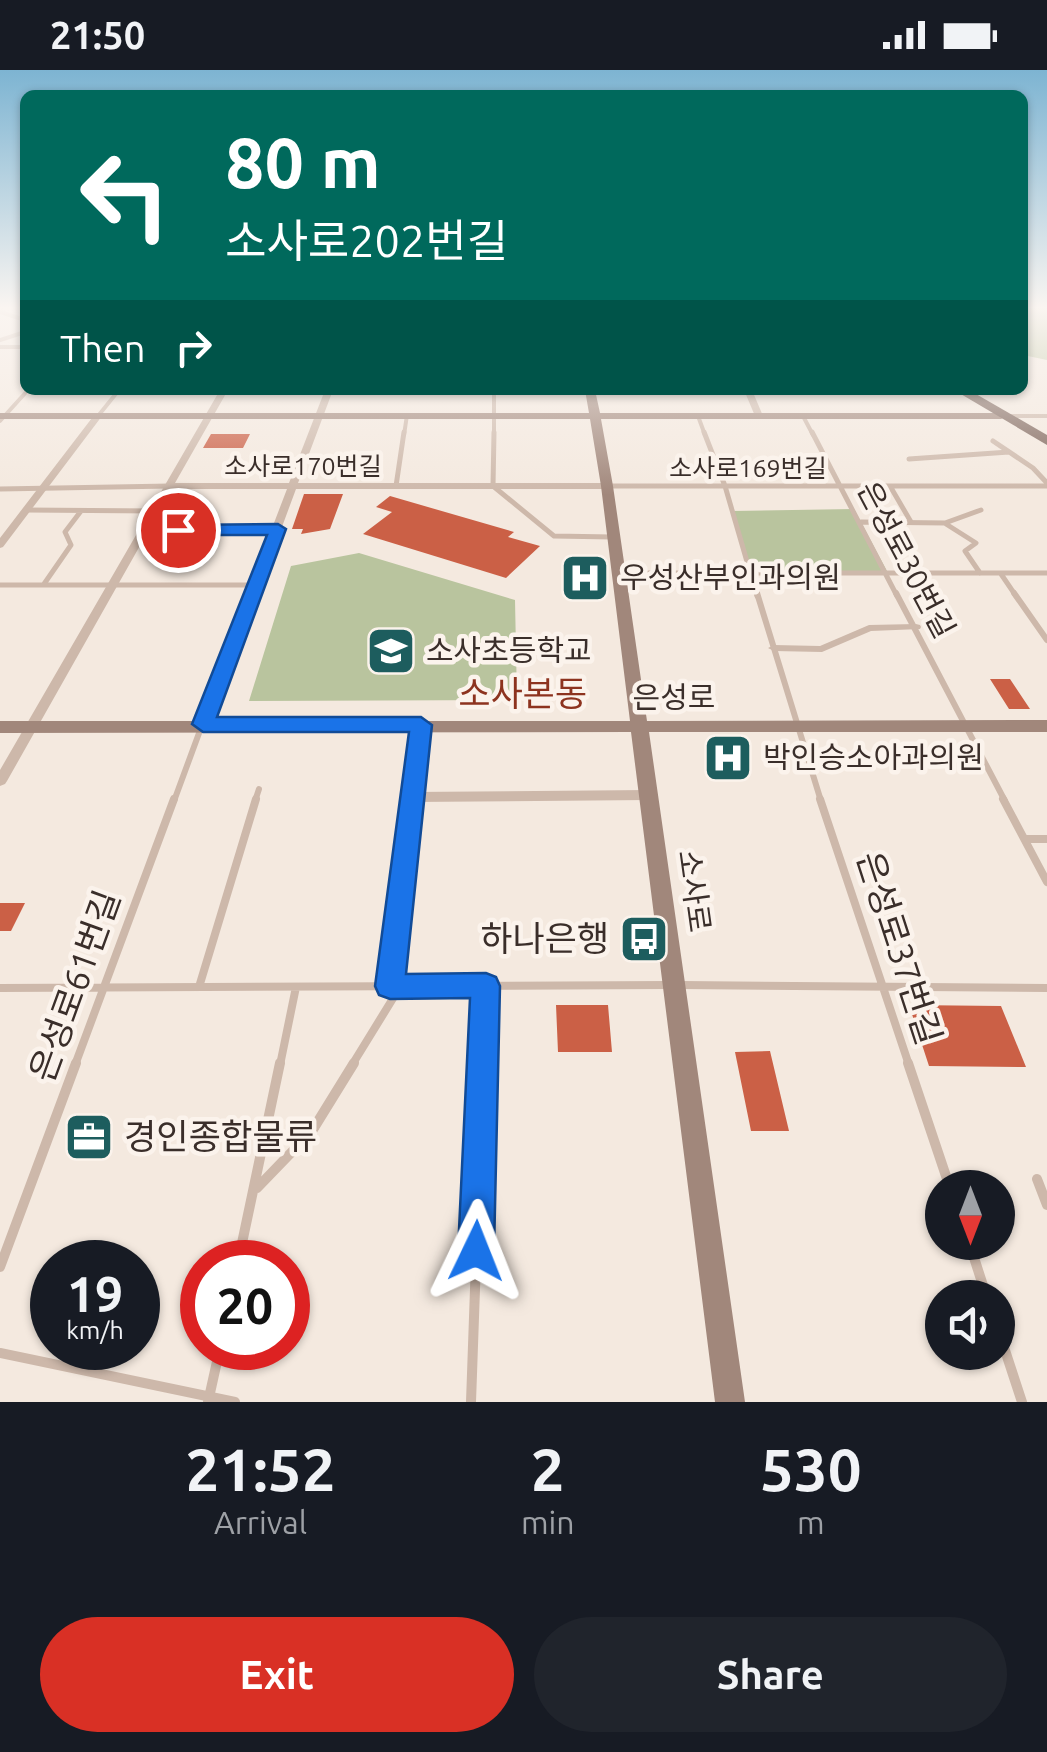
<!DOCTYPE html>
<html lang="en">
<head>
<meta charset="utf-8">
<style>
	:root { --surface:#171b24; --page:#20242c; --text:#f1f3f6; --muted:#9ea1a6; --accent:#d93025 }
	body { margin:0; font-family:Ubuntu,"Noto Sans KR",sans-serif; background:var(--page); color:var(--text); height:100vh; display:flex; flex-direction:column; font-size:38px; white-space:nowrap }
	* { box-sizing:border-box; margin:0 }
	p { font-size:32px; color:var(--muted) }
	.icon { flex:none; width:55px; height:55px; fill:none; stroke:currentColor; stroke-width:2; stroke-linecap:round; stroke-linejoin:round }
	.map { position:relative; height:1332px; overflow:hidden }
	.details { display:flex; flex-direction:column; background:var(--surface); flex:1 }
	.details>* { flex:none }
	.banner { position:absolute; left:20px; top:20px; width:1008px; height:305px; border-radius:15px; box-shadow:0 2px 8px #0004; background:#00695c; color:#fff; overflow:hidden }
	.needle { width:65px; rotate:180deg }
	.fabs { position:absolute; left:925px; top:1100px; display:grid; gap:20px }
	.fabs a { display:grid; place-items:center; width:90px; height:90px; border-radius:50%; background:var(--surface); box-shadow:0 2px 8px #0004; font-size:50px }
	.speed { position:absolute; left:30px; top:1170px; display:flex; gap:20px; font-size:50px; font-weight:700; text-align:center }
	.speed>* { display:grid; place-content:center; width:130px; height:130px; border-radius:50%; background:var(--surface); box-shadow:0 2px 8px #0004; line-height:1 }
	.speed small { font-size:25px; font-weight:400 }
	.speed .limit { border:15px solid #d22; background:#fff; color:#111 }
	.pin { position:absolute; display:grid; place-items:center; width:85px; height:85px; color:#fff; margin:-42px; border:5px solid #fff; border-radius:50%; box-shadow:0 2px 10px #0007 }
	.me { position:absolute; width:110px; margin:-55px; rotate:2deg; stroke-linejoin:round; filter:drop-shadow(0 0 8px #0008) }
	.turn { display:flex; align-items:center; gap:35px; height:210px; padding:0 40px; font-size:45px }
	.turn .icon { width:130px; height:130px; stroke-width:2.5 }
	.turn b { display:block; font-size:70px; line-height:85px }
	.then { display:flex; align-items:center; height:95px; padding:0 40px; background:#0003; gap:20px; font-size:38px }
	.eta { display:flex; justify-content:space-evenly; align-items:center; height:170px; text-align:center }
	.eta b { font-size:60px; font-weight:700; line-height:70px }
	.button { display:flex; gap:20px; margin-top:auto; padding:20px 40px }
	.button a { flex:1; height:115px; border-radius:60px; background:var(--accent); color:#fff; font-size:40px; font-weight:700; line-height:115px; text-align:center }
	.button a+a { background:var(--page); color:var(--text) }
	.status { display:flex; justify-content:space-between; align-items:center; height:70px; padding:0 50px; background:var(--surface); direction:ltr }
	.status svg { height:28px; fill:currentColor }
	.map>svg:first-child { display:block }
	.green { fill:#b9c49e }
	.building { fill:#cb6046 }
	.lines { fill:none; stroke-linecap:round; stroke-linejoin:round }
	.lane-far4 { stroke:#cdb8aa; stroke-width:4 }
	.lane-far3 { stroke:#cdb8aa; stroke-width:5 }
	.lane-far2 { stroke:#cdb8aa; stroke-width:6 }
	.lane-far1 { stroke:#cdb8aa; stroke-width:8 }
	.lane { stroke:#cdb8aa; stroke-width:10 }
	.street { fill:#cdb8aa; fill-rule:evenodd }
	.secondary { fill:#a1877b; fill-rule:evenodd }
	.primary { fill:#7d645a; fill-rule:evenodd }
	.route { fill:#1a73e8; stroke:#114b97; stroke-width:2.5 }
	.labels { text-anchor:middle; stroke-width:9; stroke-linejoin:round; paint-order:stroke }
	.far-street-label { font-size:25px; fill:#3a2e2a; stroke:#fbf3ec }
	.street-label { font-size:30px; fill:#3a2e2a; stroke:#fbf3ec }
	.poi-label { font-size:30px; fill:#3a2e2a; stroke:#fbf3ec; text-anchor:start }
	.quarter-label { font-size:35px; fill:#8d331f; stroke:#fbf3ec }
	.near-poi-label { font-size:35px; fill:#3a2e2a; stroke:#fbf3ec; text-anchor:end }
	.near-street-label { font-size:35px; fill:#3a2e2a; stroke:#fbf3ec }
</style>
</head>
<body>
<div class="status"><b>21:50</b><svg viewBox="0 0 49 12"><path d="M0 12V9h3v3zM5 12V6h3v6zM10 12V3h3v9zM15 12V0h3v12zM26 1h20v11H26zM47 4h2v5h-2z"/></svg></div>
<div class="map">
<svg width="1047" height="1332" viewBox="0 0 1047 1332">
	<rect width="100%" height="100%" fill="#f4e9df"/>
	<path class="green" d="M 1023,238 L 1047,238 L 1047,290 L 1023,285 Z
		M 854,439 L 888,503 L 752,503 L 733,441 Z
		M 359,483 L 515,530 L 517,630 L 249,631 L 291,496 Z"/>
	<path class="building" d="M 211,364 L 250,364 L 243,378 L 203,378 Z
		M 304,424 L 343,424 L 330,459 L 301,464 L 303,459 L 292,459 Z
		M 390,426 L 514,462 L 508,467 L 540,476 L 506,508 L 363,464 L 392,442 L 376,437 Z
		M 990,609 L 1010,609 L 1030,639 L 1009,639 Z
		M 708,677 L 738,677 L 743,697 L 712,697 Z
		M 0,833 L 25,833 L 11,861 L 0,861 Z
		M 556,935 L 608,935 L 612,982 L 558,982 Z
		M 909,935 L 1001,936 L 1026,997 L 929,996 Z
		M 770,981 L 789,1061 L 751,1061 L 735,982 Z"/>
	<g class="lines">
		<path class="lane-far4" d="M 0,242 L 25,250
			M 0,270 L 25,262
			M 0,277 L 25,277
			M 98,346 L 119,320
			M 698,346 L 705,365
			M 803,346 L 813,365
			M 1008,346 L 1047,346
			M 0,351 L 28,320
			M 404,365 L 407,345
			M 494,365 L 494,320"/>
		<path class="lane-far3" d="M 494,362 L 493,416 L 554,466 L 612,467
			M 704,362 L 725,416 L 757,526
			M 812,362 L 897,526
			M 993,371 L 1033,398 L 1047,413
			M 909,389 L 1009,382
			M 396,416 L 404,362
			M 608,416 L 1047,416
			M 890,416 L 911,452
			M 0,419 L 170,416
			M 26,440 L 155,441
			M 861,452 L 945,453 L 981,440
			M 946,454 L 976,473 L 965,481 L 980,503
			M 144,461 L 276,459
			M 620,503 L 1047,503
			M 1001,504 L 1016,526
			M 44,514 L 71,475 L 65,462 L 81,441
			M 0,515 L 257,515"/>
		<path class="lane-far2" d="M 757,523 L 821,731
			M 896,523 L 1005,731
			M 1014,523 L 1047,570
			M 174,731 L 202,655
			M 255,731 L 259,719
			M 412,731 L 421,655"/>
		<path class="lane-far1" d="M 820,729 L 909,995
			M 1003,729 L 1047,812
			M 1025,769 L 1047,769
			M 681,915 L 1047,918
			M 390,916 L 412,729
			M 199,917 L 256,729
			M 0,918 L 669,915
			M 75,995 L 174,729
			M 280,995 L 296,917
			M 352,995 L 400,917
			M 483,995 L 486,916"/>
		<path class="lane" d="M 908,993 L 950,1118
			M 1037,1109 L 1047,1135
			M 257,1118 L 312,1061 L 354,993
			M 969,1172 L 987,1228
			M 238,1192 L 280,993
			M 0,1197 L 76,993
			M 998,1259 L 1022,1332
			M 0,1283 L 235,1332
			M 208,1332 L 220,1278
			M 471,1332 L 483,993"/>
		<path class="street" d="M 0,238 L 5,238 L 0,241 Z
			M 220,320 L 228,320 L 175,413 L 289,413 L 325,320 L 333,320 L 298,413 L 607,413 L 611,416 L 607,419 L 296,419 L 209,654 L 203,658 L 197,654 L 287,419 L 172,419 L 7,711 L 5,714 L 0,716 L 0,700 Z
			M 744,320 L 752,320 L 763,346 L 762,348 L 755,346 Z
			M 95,344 L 102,346 L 3,477 L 0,478 L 0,468 Z
			M 916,554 L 920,555 L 921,557 L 920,559 L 871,561 L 822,582 L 774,581 L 768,578 L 774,575 L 820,576 L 869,555 Z
			M 648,720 L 653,722 L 655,725 L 653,728 L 648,730 L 412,732 L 407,730 L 405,727 L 407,724 L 412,722 Z"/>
		<path class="secondary" d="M 585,320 L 595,320 L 600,343 L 1001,343 L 1007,346 L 1001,349 L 601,349 L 613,416 L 647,651 L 1047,650 L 1047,662 L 649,662 L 745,1332 L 715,1332 L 631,662 L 0,663 L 0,651 L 630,651 L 601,416 L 590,349 L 0,349 L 0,343 L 589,343 Z"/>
		<path class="primary" d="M 954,320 L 969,320 L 1047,365 L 1047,375 Z"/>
	</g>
	<linearGradient id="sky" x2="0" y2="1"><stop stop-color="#7db4d2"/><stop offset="0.56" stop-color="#faf5f1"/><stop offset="1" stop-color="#faf5f1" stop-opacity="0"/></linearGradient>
	<rect width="1047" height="425" fill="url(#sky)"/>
	<path class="route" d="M 278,454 L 286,459 L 217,647 L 421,647 L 432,655 L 406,904 L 486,903 L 496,907 L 500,916 L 494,1181 L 489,1194 L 476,1199 L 463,1194 L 458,1181 L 470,928 L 390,929 L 379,925 L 375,916 L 409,662 L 203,662 L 192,654 L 267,465 L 178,465 L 169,460 L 178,455 Z"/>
	<defs>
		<g id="hospital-square" transform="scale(2.5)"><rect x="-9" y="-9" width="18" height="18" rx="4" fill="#1d5d5e" stroke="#fbf3ec"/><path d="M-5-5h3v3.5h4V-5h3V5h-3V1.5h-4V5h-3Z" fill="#fff"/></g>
		<g id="school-square" transform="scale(2.5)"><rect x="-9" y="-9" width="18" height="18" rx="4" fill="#1d5d5e" stroke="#fbf3ec"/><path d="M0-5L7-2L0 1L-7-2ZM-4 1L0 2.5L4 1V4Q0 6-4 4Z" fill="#fff"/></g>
		<g id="bus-square" transform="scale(2.5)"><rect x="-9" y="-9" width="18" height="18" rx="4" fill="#1d5d5e" stroke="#fbf3ec"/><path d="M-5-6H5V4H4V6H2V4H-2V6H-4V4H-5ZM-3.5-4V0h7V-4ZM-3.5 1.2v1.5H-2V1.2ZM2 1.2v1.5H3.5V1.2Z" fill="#fff"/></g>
		<g id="office-square" transform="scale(2.5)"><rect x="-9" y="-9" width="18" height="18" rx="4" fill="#1d5d5e" stroke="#fbf3ec"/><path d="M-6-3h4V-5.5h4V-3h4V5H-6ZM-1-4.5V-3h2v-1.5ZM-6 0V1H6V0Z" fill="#fff"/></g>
	</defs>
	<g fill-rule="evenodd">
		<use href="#hospital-square" x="585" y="508"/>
		<use href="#school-square" x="391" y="581"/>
		<use href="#hospital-square" x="728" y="688"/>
		<use href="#bus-square" x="644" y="869"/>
		<use href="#office-square" x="89" y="1067"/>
	</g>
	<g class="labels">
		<g class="far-street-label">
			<text x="303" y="405">소사로170번길</text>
			<text x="748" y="407">소사로169번길</text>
		</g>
		<g class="street-label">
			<text transform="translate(906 490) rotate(62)" y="10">은성로30번길</text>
			<text x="674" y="638">은성로</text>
			<text transform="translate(694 821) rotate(82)" y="10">소사로</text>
		</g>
		<g class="poi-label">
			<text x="620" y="518">우성산부인과의원</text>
			<text x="426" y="591">소사초등학교</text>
			<text x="763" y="698">박인승소아과의원</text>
		</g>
		<g class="quarter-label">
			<text x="523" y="636">소사본동</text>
		</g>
		<g class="near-poi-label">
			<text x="609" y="881">하나은행</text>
			<text x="124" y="1079" text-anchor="start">경인종합물류</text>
		</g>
		<g class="near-street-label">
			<text transform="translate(899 878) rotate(72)" y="12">은성로37번길</text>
			<text transform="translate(75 916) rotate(-70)" y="12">은성로61번길</text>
		</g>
	</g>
</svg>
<div class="fabs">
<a><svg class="needle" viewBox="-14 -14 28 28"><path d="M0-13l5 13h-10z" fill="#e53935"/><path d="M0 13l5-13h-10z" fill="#9ea1a6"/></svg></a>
<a><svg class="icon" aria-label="sound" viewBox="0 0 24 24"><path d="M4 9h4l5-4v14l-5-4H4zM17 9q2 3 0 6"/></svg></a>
</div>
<div class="speed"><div>19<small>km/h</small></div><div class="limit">20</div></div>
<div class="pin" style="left:178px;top:460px;background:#d93025"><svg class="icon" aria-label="arrive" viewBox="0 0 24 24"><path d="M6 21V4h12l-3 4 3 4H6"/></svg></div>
<svg class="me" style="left:476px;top:1181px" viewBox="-20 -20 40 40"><path d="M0-17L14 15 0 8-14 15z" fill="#1a73e8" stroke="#fff" stroke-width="4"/></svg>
<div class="banner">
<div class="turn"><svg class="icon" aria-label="left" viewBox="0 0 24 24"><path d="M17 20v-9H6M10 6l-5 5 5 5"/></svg><div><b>80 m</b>소사로202번길</div></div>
<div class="then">Then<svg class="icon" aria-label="right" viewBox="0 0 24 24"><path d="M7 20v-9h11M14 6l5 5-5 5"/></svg></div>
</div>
</div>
<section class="details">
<div class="eta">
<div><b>21:52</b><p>Arrival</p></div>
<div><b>2</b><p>min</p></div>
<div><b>530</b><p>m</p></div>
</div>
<div class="button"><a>Exit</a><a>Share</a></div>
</section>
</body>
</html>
